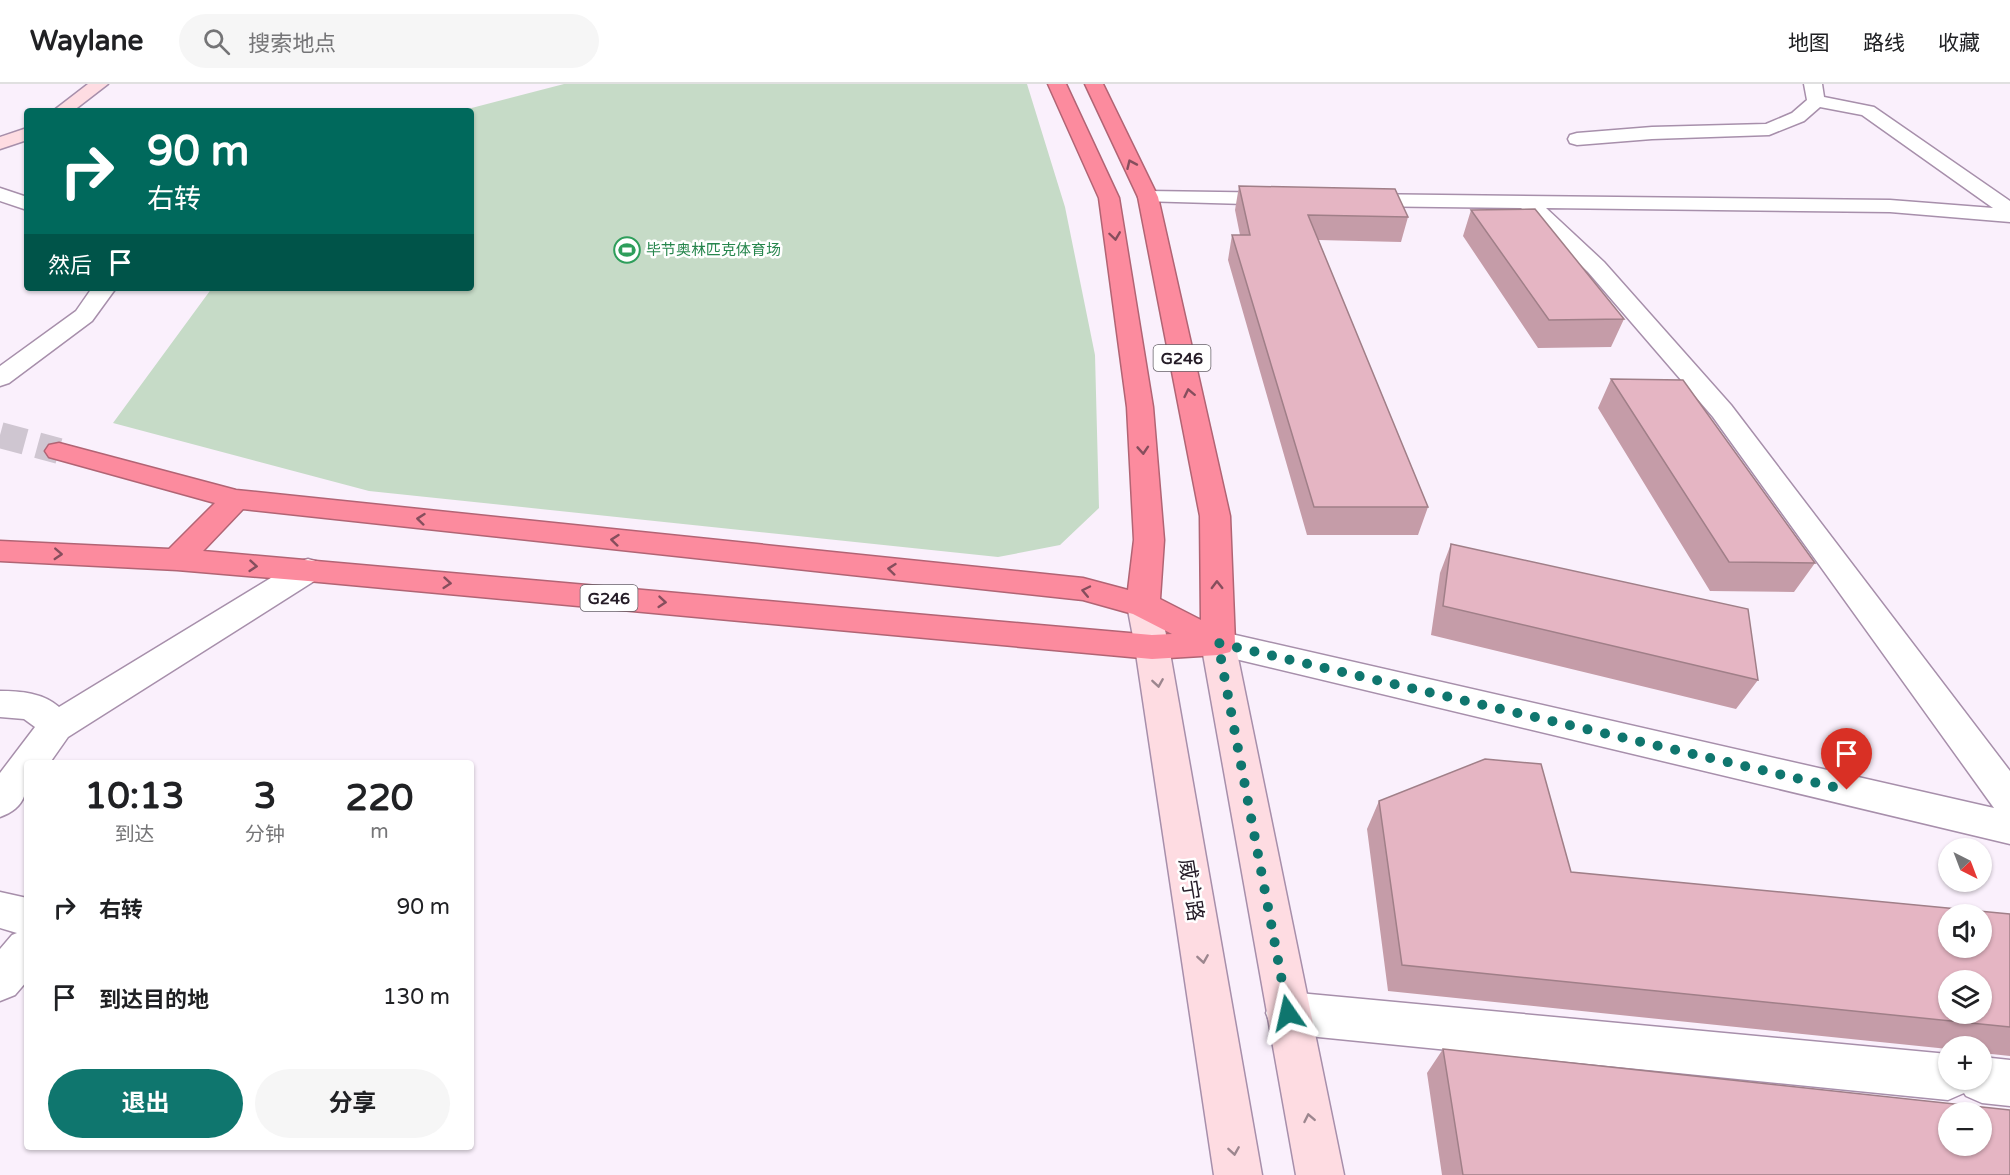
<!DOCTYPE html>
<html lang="zh">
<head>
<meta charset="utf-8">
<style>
	:root { --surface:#fff; --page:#f6f6f6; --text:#202124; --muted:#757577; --line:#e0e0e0; --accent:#0f766e }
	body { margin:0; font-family:"Varela Round","Noto Sans SC",sans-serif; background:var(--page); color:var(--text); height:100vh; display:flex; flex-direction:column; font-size:22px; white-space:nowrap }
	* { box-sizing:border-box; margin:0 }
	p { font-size:20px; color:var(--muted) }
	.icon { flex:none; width:33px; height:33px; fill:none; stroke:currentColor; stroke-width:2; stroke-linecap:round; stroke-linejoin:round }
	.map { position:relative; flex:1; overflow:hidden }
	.details { position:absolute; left:24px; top:676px; width:450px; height:390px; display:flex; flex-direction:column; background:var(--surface); border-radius:6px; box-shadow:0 2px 4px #0004 }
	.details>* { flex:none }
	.guide { position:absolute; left:24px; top:24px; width:450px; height:183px; border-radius:6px; box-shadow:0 2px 4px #0004; background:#00695c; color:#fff; overflow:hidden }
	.needle { width:39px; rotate:138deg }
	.controls { position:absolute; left:1938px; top:754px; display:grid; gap:12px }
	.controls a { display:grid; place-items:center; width:54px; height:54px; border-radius:50%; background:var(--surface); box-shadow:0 2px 4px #0004; font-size:30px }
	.pin { position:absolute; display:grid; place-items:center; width:51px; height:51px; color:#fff; margin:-62px -26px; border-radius:50% 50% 50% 0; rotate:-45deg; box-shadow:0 0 6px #0007 }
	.pin .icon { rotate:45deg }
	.me { position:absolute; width:66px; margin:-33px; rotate:349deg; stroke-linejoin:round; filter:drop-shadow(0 0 4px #0008) }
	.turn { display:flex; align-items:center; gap:21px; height:126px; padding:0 24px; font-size:27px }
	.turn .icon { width:78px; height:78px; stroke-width:2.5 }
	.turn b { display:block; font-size:42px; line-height:51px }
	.then { display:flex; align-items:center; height:57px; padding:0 24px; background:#0003; gap:12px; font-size:22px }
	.eta { display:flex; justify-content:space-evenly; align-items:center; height:102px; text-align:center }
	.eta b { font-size:36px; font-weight:700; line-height:42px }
	.action { display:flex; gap:12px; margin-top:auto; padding:12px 24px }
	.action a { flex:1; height:69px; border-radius:36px; background:var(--accent); color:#fff; font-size:24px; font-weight:700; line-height:69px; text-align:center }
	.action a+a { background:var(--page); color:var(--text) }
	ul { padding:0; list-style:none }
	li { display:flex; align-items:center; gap:18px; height:90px; padding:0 24px }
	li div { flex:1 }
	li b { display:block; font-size:22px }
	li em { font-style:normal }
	header { display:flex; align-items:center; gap:36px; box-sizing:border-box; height:84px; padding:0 30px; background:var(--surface); border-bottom:2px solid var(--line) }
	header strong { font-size:28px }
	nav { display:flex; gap:33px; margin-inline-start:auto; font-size:21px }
	.search { width:420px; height:54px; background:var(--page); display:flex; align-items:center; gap:15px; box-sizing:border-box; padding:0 21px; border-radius:33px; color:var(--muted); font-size:22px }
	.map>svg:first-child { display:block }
	.green { fill:#c6dbc7 }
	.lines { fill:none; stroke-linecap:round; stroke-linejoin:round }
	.highway-tunnel { stroke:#cfc6d1; stroke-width:26; stroke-dasharray:26 13; stroke-linecap:butt }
	.street-casing { stroke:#a78fab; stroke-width:3 }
	.secondary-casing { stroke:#a78fab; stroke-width:3 }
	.highway-casing { stroke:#b16474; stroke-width:3 }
	.street { fill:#fff; fill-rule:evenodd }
	.secondary { fill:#fedce2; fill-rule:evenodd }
	.highway { fill:#fc8b9e; fill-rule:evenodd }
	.wall { fill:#c59ca8 }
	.building { fill:#e5b5c3; stroke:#a07f88; stroke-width:1.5; fill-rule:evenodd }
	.oneway { stroke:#864e5d }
	.oneway2 { stroke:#9c868e }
	.route { stroke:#0f766e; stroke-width:10; stroke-dasharray:0 18 }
	.labels { text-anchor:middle; stroke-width:5; stroke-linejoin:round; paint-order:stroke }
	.far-leisure-label { font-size:15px; fill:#27864d; stroke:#fff; text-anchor:start }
	.shield { fill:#fff; stroke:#666068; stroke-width:1.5 }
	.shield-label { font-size:16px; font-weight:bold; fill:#251c27 }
	.near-street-label { font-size:21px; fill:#251c27; stroke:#fff }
</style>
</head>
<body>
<header>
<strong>Waylane</strong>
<div class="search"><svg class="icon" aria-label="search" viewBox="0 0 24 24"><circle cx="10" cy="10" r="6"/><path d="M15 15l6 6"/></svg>搜索地点</div>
<nav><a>地图</a><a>路线</a><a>收藏</a></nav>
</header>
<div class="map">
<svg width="2010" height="1091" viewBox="0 0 2010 1091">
	<rect width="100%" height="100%" fill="#faf0fc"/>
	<path class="green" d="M 564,0 L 1027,0 L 1065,123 L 1095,271 L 1099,424 L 1060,461 L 998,473 L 369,407 L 113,339 L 212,204 L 471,204 L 471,27 L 460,27 Z"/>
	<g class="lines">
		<path class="highway-tunnel" d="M 0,351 L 59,367"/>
		<g class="street-casing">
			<path id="street" d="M 1804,0 L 1822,0 L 1824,13 L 1874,23 L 2010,117 L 2010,138 L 1890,128 L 1546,124 L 1604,178 L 1731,321 L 2010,687 L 2010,760 L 1206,568 L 1201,559 L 1206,550 L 1218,547 L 1994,724 L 1713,333 L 1588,188 L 1521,124 L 1357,122 L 1350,120 L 1347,116 L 1350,112 L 1357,110 L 1890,116 L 1993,124 L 1862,31 L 1820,23 L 1804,37 L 1769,51 L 1652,55 L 1577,61 L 1570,59 L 1568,55 L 1570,51 L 1577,49 L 1652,43 L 1766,40 L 1792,29 L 1807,16 Z
				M 0,104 L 27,113 L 27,126 L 0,117 Z
				M 1148,107 L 1281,109 L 1288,111 L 1291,115 L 1288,119 L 1281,121 L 1141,117 L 1138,113 L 1141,109 Z
				M 92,204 L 116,204 L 92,237 L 9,299 L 0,302 L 0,282 L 76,227 Z
				M 308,475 L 319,478 L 324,486 L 319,494 L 68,653 L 49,680 L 27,680 C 27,706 28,723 0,733 L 0,689 L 35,643 L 24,635 L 0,633 L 0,607 C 21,607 43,609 59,623 L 297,478 Z
				M 0,808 L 27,814 L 27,897 L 15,911 L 0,917 L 0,865 L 12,851 L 17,849 L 0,844 Z
				M 1288,908 L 1948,970 L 1948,996 L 1982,996 L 1982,973 L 2010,976 L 2010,1022 L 1982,1019 L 1966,1012 L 1964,1009 L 1948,1016 L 1288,950 L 1272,944 L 1266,929 L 1272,914 Z"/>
		</g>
		<g class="secondary-casing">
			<path id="secondary" d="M 88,0 L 108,0 L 73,27 L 53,27 Z
				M 27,44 L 27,56 L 0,65 L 0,53 Z
				M 1143,510 L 1154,513 L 1159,521 L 1169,563 L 1262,1091 L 1214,1091 L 1135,563 L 1127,521 L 1132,513 Z
				M 1218,547 L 1230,550 L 1235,559 L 1344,1091 L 1296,1091 L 1201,559 L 1206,550 Z"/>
		</g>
		<g class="highway-casing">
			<path id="highway" d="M 1048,0 L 1066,0 L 1119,114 L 1153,323 L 1164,456 L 1160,515 L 1201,536 L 1200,432 L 1138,113 L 1085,0 L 1103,0 L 1158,113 L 1230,432 L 1235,559 L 1230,568 L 1218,571 L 1152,575 L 308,497 L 177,486 L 0,477 L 0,457 L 169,465 L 215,419 L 49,373 L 45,367 L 49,361 L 59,359 L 236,406 L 1083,494 L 1128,506 L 1134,456 L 1127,323 L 1099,114 ZM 243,425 L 1083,516 L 1133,530 L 1172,550 L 1152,551 L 203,467 Z"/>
		</g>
		<use href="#street" class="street"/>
		<use href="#secondary" class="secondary"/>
		<use href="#highway" class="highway"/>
	</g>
	<path class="wall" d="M 1239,102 L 1408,133 L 1401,158 L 1318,156 L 1428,423 L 1418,451 L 1307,451 L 1228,176 L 1232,151 L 1240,151 L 1235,126 Z
		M 1471,126 L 1624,235 L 1611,263 L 1538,264 L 1463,152 Z
		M 1611,295 L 1815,479 L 1794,508 L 1710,507 L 1598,324 Z
		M 1451,460 L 1758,596 L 1736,625 L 1431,551 L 1440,489 Z
		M 1379,717 L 1571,788 L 2010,830 L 2010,972 L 1982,969 L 1982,963 L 1948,963 L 1948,965 L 1388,907 L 1367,745 Z
		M 1443,965 L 2010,1091 L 1442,1091 L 1427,989 Z"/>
	<path class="building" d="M 1239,102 L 1395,105 L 1408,133 L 1308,131 L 1428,423 L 1314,423 L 1232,151 L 1250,151 Z
		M 1535,125 L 1624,235 L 1549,236 L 1471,126 Z
		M 1611,295 L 1683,296 L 1815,479 L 1729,478 Z
		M 1451,460 L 1748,525 L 1758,596 L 1443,522 Z
		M 1485,675 L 1541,680 L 1571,788 L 2010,830 L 2010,943 L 1402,881 L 1379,717 ZM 1948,831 L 1982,831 L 1982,864 L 1948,864 ZM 1948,897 L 1982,897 L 1982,930 L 1948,930 Z
		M 1443,965 L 2010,1026 L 2010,1091 L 1463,1091 ZM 1948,1029 L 1982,1029 L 1982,1062 L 1948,1062 Z"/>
	<defs><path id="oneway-chevron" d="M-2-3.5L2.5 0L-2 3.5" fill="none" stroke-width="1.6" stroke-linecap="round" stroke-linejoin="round" transform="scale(1.5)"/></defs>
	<g class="oneway">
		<use href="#oneway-chevron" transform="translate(1131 80) rotate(-114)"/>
		<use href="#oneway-chevron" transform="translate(1115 152) rotate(82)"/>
		<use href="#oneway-chevron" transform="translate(1189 309) rotate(-102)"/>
		<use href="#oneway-chevron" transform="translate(1143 366) rotate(86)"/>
		<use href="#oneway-chevron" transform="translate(421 435) rotate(-174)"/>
		<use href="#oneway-chevron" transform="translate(615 456) rotate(-174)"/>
		<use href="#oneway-chevron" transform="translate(58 470) rotate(3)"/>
		<use href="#oneway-chevron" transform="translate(253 482) rotate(5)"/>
		<use href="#oneway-chevron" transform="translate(892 485) rotate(-174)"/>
		<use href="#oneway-chevron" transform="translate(447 499) rotate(5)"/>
		<use href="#oneway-chevron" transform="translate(1217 501) rotate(-91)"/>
		<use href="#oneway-chevron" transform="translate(1086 507) rotate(-168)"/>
		<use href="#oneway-chevron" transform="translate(662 518) rotate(5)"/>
	</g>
	<g class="oneway2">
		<use href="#oneway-chevron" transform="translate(1158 599) rotate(81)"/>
		<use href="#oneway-chevron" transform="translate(1203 875) rotate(81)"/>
		<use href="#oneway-chevron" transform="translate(1309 1034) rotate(-101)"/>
		<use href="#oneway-chevron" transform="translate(1234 1067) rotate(81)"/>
	</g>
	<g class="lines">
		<path class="route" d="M 1288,929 L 1218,559 L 1847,706"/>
	</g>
	<defs>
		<g id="stadium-ring" transform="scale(1.35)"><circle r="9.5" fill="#fff" stroke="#2e9e5b" stroke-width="1.5"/><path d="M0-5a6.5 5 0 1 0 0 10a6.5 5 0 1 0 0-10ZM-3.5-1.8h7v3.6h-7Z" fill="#2e9e5b"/></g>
	</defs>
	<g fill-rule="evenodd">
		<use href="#stadium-ring" x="627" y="166"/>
	</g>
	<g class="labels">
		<g class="far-leisure-label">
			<text x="646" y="171">毕节奥林匹克体育场</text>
		</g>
		<g class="shield">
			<rect x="1153.5" y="261" width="57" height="26" rx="4.5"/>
			<rect x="580.5" y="501" width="57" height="26" rx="4.5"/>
		</g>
		<g class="shield-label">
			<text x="1182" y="280">G246</text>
			<text x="609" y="520">G246</text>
		</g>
		<g class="near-street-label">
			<text transform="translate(1191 806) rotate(81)" y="7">威宁路</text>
		</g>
	</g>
</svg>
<div class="controls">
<a><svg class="needle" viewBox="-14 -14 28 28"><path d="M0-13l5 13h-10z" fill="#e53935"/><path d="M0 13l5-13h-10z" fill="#757577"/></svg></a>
<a><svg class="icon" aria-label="sound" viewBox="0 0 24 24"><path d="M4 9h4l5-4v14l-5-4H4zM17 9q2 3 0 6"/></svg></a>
<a><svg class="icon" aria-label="layers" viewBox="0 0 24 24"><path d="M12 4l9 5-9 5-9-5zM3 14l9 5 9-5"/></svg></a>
<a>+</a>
<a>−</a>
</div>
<div class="pin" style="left:1847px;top:706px;background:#d93025"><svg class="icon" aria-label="arrive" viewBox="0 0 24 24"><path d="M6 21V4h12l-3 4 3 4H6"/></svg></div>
<svg class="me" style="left:1288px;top:929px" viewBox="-20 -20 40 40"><path d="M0-17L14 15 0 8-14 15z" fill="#0f766e" stroke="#fff" stroke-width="4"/></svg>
<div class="guide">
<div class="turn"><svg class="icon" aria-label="right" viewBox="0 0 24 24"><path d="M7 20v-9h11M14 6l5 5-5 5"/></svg><div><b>90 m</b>右转</div></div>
<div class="then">然后<svg class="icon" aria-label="arrive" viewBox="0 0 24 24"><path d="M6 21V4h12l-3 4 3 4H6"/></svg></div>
</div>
<section class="details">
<div class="eta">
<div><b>10:13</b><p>到达</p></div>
<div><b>3</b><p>分钟</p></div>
<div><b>220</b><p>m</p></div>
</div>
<ul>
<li><svg class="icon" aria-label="right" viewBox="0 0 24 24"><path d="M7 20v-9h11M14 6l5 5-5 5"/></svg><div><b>右转</b></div><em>90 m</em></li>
<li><svg class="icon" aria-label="arrive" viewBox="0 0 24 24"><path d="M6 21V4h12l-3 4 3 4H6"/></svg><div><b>到达目的地</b></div><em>130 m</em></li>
</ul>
<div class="action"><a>退出</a><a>分享</a></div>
</section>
</div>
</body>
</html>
